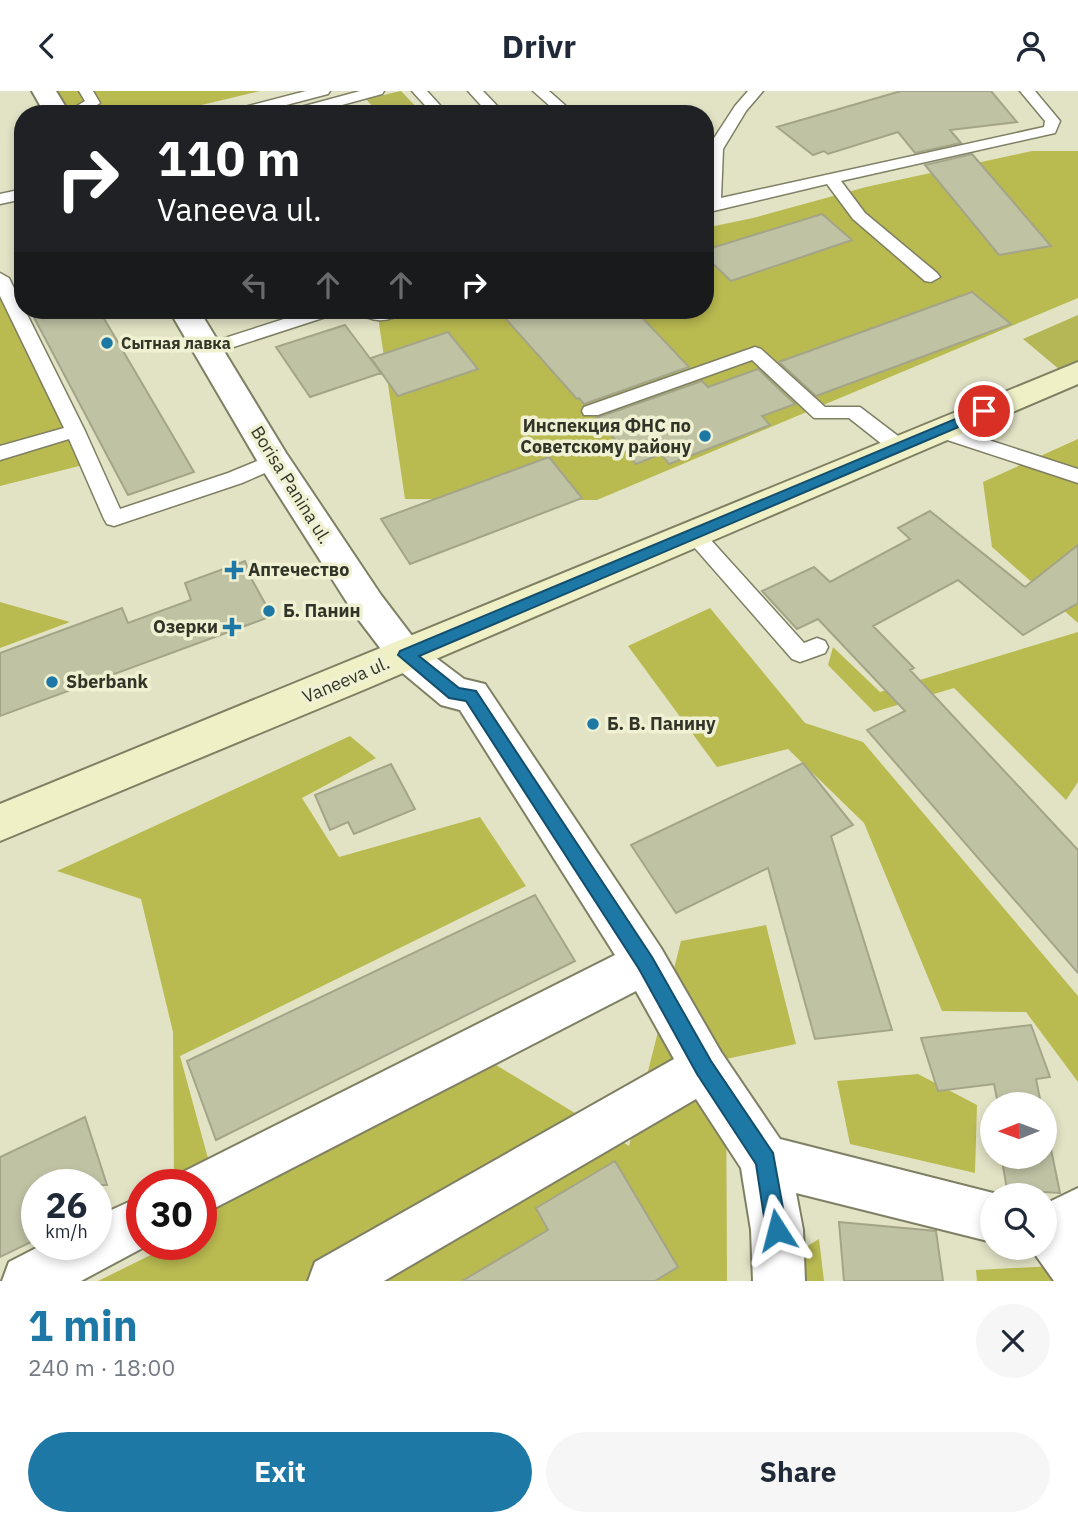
<!DOCTYPE html>
<html lang="en">
<head>
<meta charset="utf-8">
<style>
	:root { --surface:#fff; --page:#f6f6f7; --text:#1f2937; --muted:#747a83; --accent:#1d78a6 }
	body { margin:0; font-family:"IBM Plex Sans",sans-serif; background:var(--page); color:var(--text); height:100vh; display:flex; flex-direction:column; font-size:26px; white-space:nowrap }
	* { box-sizing:border-box; margin:0 }
	p { font-size:23px; color:var(--muted) }
	.icon { flex:none; width:38px; height:38px; fill:none; stroke:currentColor; stroke-width:2; stroke-linecap:round; stroke-linejoin:round }
	.map { position:relative; height:1190px; overflow:hidden }
	.panel { display:flex; flex-direction:column; background:var(--surface); flex:1 }
	.panel>* { flex:none }
	.guide { position:absolute; left:14px; top:14px; width:700px; height:214px; border-radius:28px; box-shadow:0 4px 10px #0003; background:#202124; color:#fff; overflow:hidden }
	.needle { width:46px; rotate:269deg }
	.buttons { position:absolute; left:980px; top:1001px; display:grid; gap:14px }
	.buttons a { display:grid; place-items:center; width:77px; height:77px; border-radius:50%; background:var(--surface); box-shadow:0 4px 10px #0003; font-size:35px }
	.speed { position:absolute; left:21px; top:1078px; display:flex; gap:14px; font-size:35px; font-weight:700; text-align:center }
	.speed>* { display:grid; place-content:center; width:91px; height:91px; border-radius:50%; background:var(--surface); box-shadow:0 4px 10px #0003; line-height:1 }
	.speed small { font-size:18px; font-weight:400 }
	.speed .limit { border:10px solid #d22; background:#fff; color:#111 }
	.pin { position:absolute; display:grid; place-items:center; width:60px; height:60px; color:#fff; margin:-30px; border:4px solid #fff; border-radius:50%; box-shadow:0 2px 7px #0007 }
	.me { position:absolute; width:77px; margin:-38px; rotate:351deg; stroke-linejoin:round; filter:drop-shadow(0 0 5px #0008) }
	.turn { display:flex; align-items:center; gap:24px; height:147px; padding:0 28px; font-size:32px }
	.turn .icon { width:91px; height:91px; stroke-width:2.5 }
	.turn b { display:block; font-size:49px; line-height:60px }
	.lanes { display:flex; align-items:center; height:66px; padding:0 28px; background:#0003; justify-content:center; gap:35px; direction:ltr }
	.lanes .off { opacity:.35 }
	.round { display:grid; place-items:center; flex:none; width:74px; height:74px; border-radius:37px; background:var(--page) }
	.overview { display:flex; align-items:center; justify-content:space-between; height:119px; padding:0 28px }
	h1 { font-size:42px; font-weight:700; line-height:52px; color:var(--accent) }
	.button { display:flex; gap:14px; margin-top:auto; padding:14px 28px }
	.button a { flex:1; height:80px; border-radius:42px; background:var(--accent); color:#fff; font-size:28px; font-weight:700; line-height:80px; text-align:center }
	.button a+a { background:var(--page); color:var(--text) }
	header { display:flex; justify-content:space-between; align-items:center; height:91px; padding:0 28px; background:var(--surface); font-size:32px; font-weight:700 }
	.map>svg:first-child { display:block }
	.green { fill:#b5b656 }
	.forest { fill:#b9ba50 }
	.building { fill:#c0c2a4; stroke:#a4a588; stroke-width:2 }
	.lines { fill:none; stroke-linecap:round; stroke-linejoin:round }
	.lane-casing { stroke:#7e7f63; stroke-width:3 }
	.street-casing { stroke:#7e7f63; stroke-width:4 }
	.secondary-casing { stroke:#7e7f63; stroke-width:4 }
	.lane { fill:#fff; fill-rule:evenodd }
	.street { fill:#fff; fill-rule:evenodd }
	.secondary { fill:#f0f0c7; fill-rule:evenodd }
	.route { fill:#1d78a6; stroke:#134e6c; stroke-width:2 }
	.poi-dot { fill:#1d78a6; stroke:#eff1d2; stroke-width:2.5 }
	.labels { text-anchor:middle; stroke-width:7; stroke-linejoin:round; paint-order:stroke }
	.far-poi-label { font-size:16px; font-weight:bold; fill:#333428; stroke:#eff1d2; text-anchor:start }
	.poi-label { font-size:18px; font-weight:bold; fill:#333428; stroke:#eff1d2; text-anchor:start }
	.street-label { font-size:18px; fill:#333428; stroke:#eff1d2 }
</style>
</head>
<body>
<header><svg class="icon" aria-label="back" viewBox="0 0 24 24"><path d="M15 5l-7 7 7 7"/></svg>Drivr<svg class="icon" aria-label="person" viewBox="0 0 24 24"><circle cx="12" cy="8" r="4"/><path d="M4 21q1-7 8-7t8 7"/></svg></header>
<div class="map">
<svg width="1078" height="1190" viewBox="0 0 1078 1190">
	<rect width="100%" height="100%" fill="#e2e3c5"/>
	<path class="green" d="M 401,0 L 419,19 L 404,23 L 379,23 L 366,8 Z
		M 1078,224 L 1078,294 L 1023,248 Z"/>
	<path class="forest" d="M 56,0 L 260,0 L 164,23 L 70,23 Z
		M 1032,60 L 1078,60 L 1078,207 L 597,409 L 405,408 L 377,219 L 705,219 L 705,137 L 753,127 L 866,96 Z
		M 0,187 L 91,372 L 0,395 Z
		M 1078,348 L 1078,532 L 992,456 L 983,391 Z
		M 0,511 L 70,531 L 0,557 Z
		M 710,517 L 805,632 L 863,651 L 1078,905 L 1078,991 L 1026,921 L 942,920 L 864,732 L 788,658 L 717,676 L 628,555 Z
		M 1078,541 L 1078,691 L 1066,709 L 954,597 L 874,621 L 828,574 L 833,556 L 880,601 Z
		M 350,645 L 376,667 L 302,707 L 339,766 L 480,726 L 526,795 L 180,965 L 221,1115 L 496,974 L 629,1055 L 681,850 L 766,834 L 796,953 L 726,968 L 727,1190 L 98,1190 L 173,1153 L 201,1153 L 201,1094 L 174,1094 L 173,941 L 141,808 L 57,780 Z
		M 918,983 L 977,1014 L 975,1082 L 850,1053 L 837,990 Z
		M 819,1148 L 824,1190 L 750,1190 Z
		M 1054,1175 L 1065,1190 L 977,1190 L 976,1179 Z"/>
	<path class="building" d="M 901,0 L 991,0 L 1017,31 L 950,39 L 961,52 L 915,62 L 898,41 L 828,63 L 824,60 L 813,64 L 777,36 Z
		M 972,63 L 1051,155 L 999,164 L 925,74 Z
		M 822,123 L 852,149 L 731,190 L 705,165 L 705,159 Z
		M 972,201 L 1011,233 L 816,305 L 779,271 Z
		M 30,219 L 99,219 L 194,381 L 128,404 Z
		M 498,219 L 635,219 L 689,276 L 584,313 L 579,307 L 577,308 Z
		M 345,234 L 381,282 L 310,306 L 276,256 Z
		M 448,241 L 478,278 L 398,305 L 371,267 Z
		M 758,278 L 795,313 L 762,325 L 770,334 L 669,373 L 661,363 L 636,373 L 596,327 L 702,290 L 708,296 Z
		M 549,366 L 582,407 L 410,473 L 381,428 Z
		M 930,420 L 1025,496 L 1078,454 L 1078,512 L 1023,544 L 958,489 L 873,535 L 914,577 L 910,579 L 1078,759 L 1078,882 L 867,639 L 905,620 L 818,528 L 797,538 L 762,500 L 814,476 L 830,491 L 910,448 L 898,437 Z
		M 245,470 L 251,487 L 272,525 L 0,625 L 0,562 L 122,517 L 128,532 L 191,509 L 185,492 Z
		M 803,672 L 853,734 L 831,745 L 892,939 L 815,948 L 768,777 L 676,822 L 631,754 Z
		M 391,673 L 415,718 L 354,743 L 348,731 L 330,739 L 315,704 Z
		M 535,804 L 575,870 L 216,1049 L 187,970 Z
		M 1031,934 L 1050,986 L 1036,988 L 1041,1013 L 998,1013 L 994,993 L 938,1000 L 921,947 Z
		M 85,1026 L 107,1094 L 37,1094 L 37,1148 L 0,1166 L 0,1066 Z
		M 1045,1029 L 1060,1102 L 1007,1099 L 1002,1069 L 1009,1069 L 1009,1066 L 1045,1066 Z
		M 615,1070 L 678,1176 L 655,1190 L 462,1190 L 548,1139 L 536,1117 Z
		M 839,1131 L 936,1140 L 943,1190 L 844,1190 Z"/>
	<g class="lines">
		<g class="lane-casing">
			<path id="lane" d="M 79,0 L 93,0 L 100,12 L 83,23 L 64,23 L 85,10 Z
				M 306,0 L 330,0 L 328,3 L 252,23 L 227,23 L 229,20 Z
				M 360,0 L 384,0 L 382,3 L 309,23 L 301,22 L 299,19 L 301,16 Z
				M 412,0 L 427,0 L 448,23 L 433,23 Z
				M 468,0 L 483,0 L 505,23 L 489,23 Z
				M 533,0 L 549,0 L 575,23 L 559,23 Z
				M 748,0 L 763,0 L 746,20 L 723,58 L 721,107 L 1044,36 L 1045,30 L 1020,0 L 1035,0 L 1060,30 L 1055,42 L 841,90 L 865,122 L 937,182 L 940,186 L 931,191 L 925,190 L 853,128 L 827,93 L 705,122 L 707,58 L 735,15 Z
				M 23,98 L 23,108 L 0,113 L 0,103 Z
				M 0,182 L 9,187 L 85,340 L 120,418 L 228,382 L 274,363 L 281,365 L 284,370 L 281,375 L 242,392 L 114,435 L 107,433 L 104,428 L 69,348 L 0,369 L 0,355 L 64,337 L 0,205 Z
				M 312,219 L 338,219 L 335,223 L 215,262 L 203,262 L 200,258 L 203,254 Z
				M 357,219 L 405,219 C 392,232 370,233 357,219 Z
				M 755,256 L 761,258 L 825,316 L 860,316 L 906,351 L 909,356 L 906,361 L 892,361 L 849,327 L 814,327 L 752,269 L 598,324 L 584,324 L 582,320 L 584,316 Z
				M 939,333 L 1078,378 L 1078,392 L 932,344 L 929,339 L 932,334 Z
				M 694,436 L 701,438 L 804,552 L 817,547 L 825,550 L 828,556 L 825,562 L 800,571 L 792,568 L 687,448 L 684,443 L 687,438 Z"/>
		</g>
		<g class="street-casing">
			<path id="street" d="M 32,0 L 56,0 L 70,23 L 45,23 Z
				M 169,219 L 199,219 L 286,362 L 381,504 L 419,554 L 464,588 L 485,593 L 661,857 L 721,961 L 780,1048 L 1001,1104 L 992,1104 L 992,1151 L 796,1102 L 803,1139 L 805,1190 L 753,1190 L 751,1139 L 741,1077 L 696,1008 L 384,1190 L 308,1190 L 315,1171 L 674,968 L 636,900 L 201,1124 L 201,1094 L 178,1094 L 183,1081 L 615,864 L 460,619 L 441,614 L 393,574 L 355,524 L 262,378 Z
				M 1078,1097 L 1078,1190 L 1054,1190 L 1032,1159 L 1027,1157 L 1045,1157 L 1045,1113 Z
				M 142,1105 L 142,1153 L 150,1153 L 81,1190 L 2,1190 L 9,1171 L 44,1153 L 96,1153 L 96,1126 Z"/>
		</g>
		<g class="secondary-casing">
			<path id="secondary" d="M 1078,271 L 1078,293 L 368,597 L 0,750 L 0,713 Z"/>
		</g>
		<use href="#lane" class="lane"/>
		<use href="#street" class="street"/>
		<use href="#secondary" class="secondary"/>
	</g>
	<path class="route" d="M 984,316 L 989,317 L 989,323 L 419,565 L 459,597 L 476,600 L 652,866 L 711,970 L 773,1062 L 787,1139 L 784,1146 L 777,1149 L 769,1146 L 766,1139 L 756,1073 L 697,983 L 639,878 L 466,610 L 449,607 L 398,564 L 400,560 Z"/>
	<g class="poi-dot">
		<circle cx="107" cy="252" r="7"/>
		<circle cx="705" cy="345" r="7"/>
		<path d="M230.5 468.5h7v7h7v7h-7v7h-7v-7h-7v-7h7z"/>
		<circle cx="269" cy="520" r="7"/>
		<path d="M228.5 525.5h7v7h7v7h-7v7h-7v-7h-7v-7h7z"/>
		<circle cx="52" cy="591" r="7"/>
		<circle cx="593" cy="633" r="7"/>
	</g>
	<g class="labels">
		<g class="far-poi-label">
			<text x="121" y="258">Сытная лавка</text>
		</g>
		<g class="poi-label">
			<text x="691" y="341" text-anchor="end">Инспекция ФНС по<tspan x="691" dy="21">Советскому району</tspan></text>
			<text x="248" y="485">Аптечество</text>
			<text x="283" y="526">Б. Панин</text>
			<text x="218" y="542" text-anchor="end">Озерки</text>
			<text x="66" y="597">Sberbank</text>
			<text x="607" y="639">Б. В. Панину</text>
		</g>
		<g class="street-label">
			<text transform="translate(291 394) rotate(58)" y="6">Borisa Panina ul.</text>
			<text transform="translate(346 589) rotate(-23)" y="6">Vaneeva ul.</text>
		</g>
	</g>
</svg>
<div class="buttons">
<a><svg class="needle" viewBox="-14 -14 28 28"><path d="M0-13l5 13h-10z" fill="#e53935"/><path d="M0 13l5-13h-10z" fill="#747a83"/></svg></a>
<a><svg class="icon" aria-label="search" viewBox="0 0 24 24"><circle cx="10" cy="10" r="6"/><path d="M15 15l6 6"/></svg></a>
</div>
<div class="speed"><div>26<small>km/h</small></div><div class="limit">30</div></div>
<div class="pin" style="left:984px;top:320px;background:#d93025"><svg class="icon" aria-label="arrive" viewBox="0 0 24 24"><path d="M6 21V4h12l-3 4 3 4H6"/></svg></div>
<svg class="me" style="left:777px;top:1139px" viewBox="-20 -20 40 40"><path d="M0-17L14 15 0 8-14 15z" fill="#1d78a6" stroke="#fff" stroke-width="4"/></svg>
<div class="guide">
<div class="turn"><svg class="icon" aria-label="right" viewBox="0 0 24 24"><path d="M7 20v-9h11M14 6l5 5-5 5"/></svg><div><b>110 m</b>Vaneeva ul.</div></div>
<div class="lanes"><svg class="icon off" aria-label="left" viewBox="0 0 24 24"><path d="M17 20v-9H6M10 6l-5 5 5 5"/></svg><svg class="icon off" aria-label="ahead" viewBox="0 0 24 24"><path d="M12 20V5M6 11l6-6 6 6"/></svg><svg class="icon off" aria-label="ahead" viewBox="0 0 24 24"><path d="M12 20V5M6 11l6-6 6 6"/></svg><svg class="icon" aria-label="right" viewBox="0 0 24 24"><path d="M7 20v-9h11M14 6l5 5-5 5"/></svg></div>
</div>
</div>
<section class="panel">
<div class="overview"><div><h1>1 min</h1><p>240 m · 18:00</p></div><a class="round"><svg class="icon" aria-label="close" viewBox="0 0 24 24"><path d="M6 6l12 12M18 6L6 18"/></svg></a></div>
<div class="button"><a>Exit</a><a>Share</a></div>
</section>
</body>
</html>
